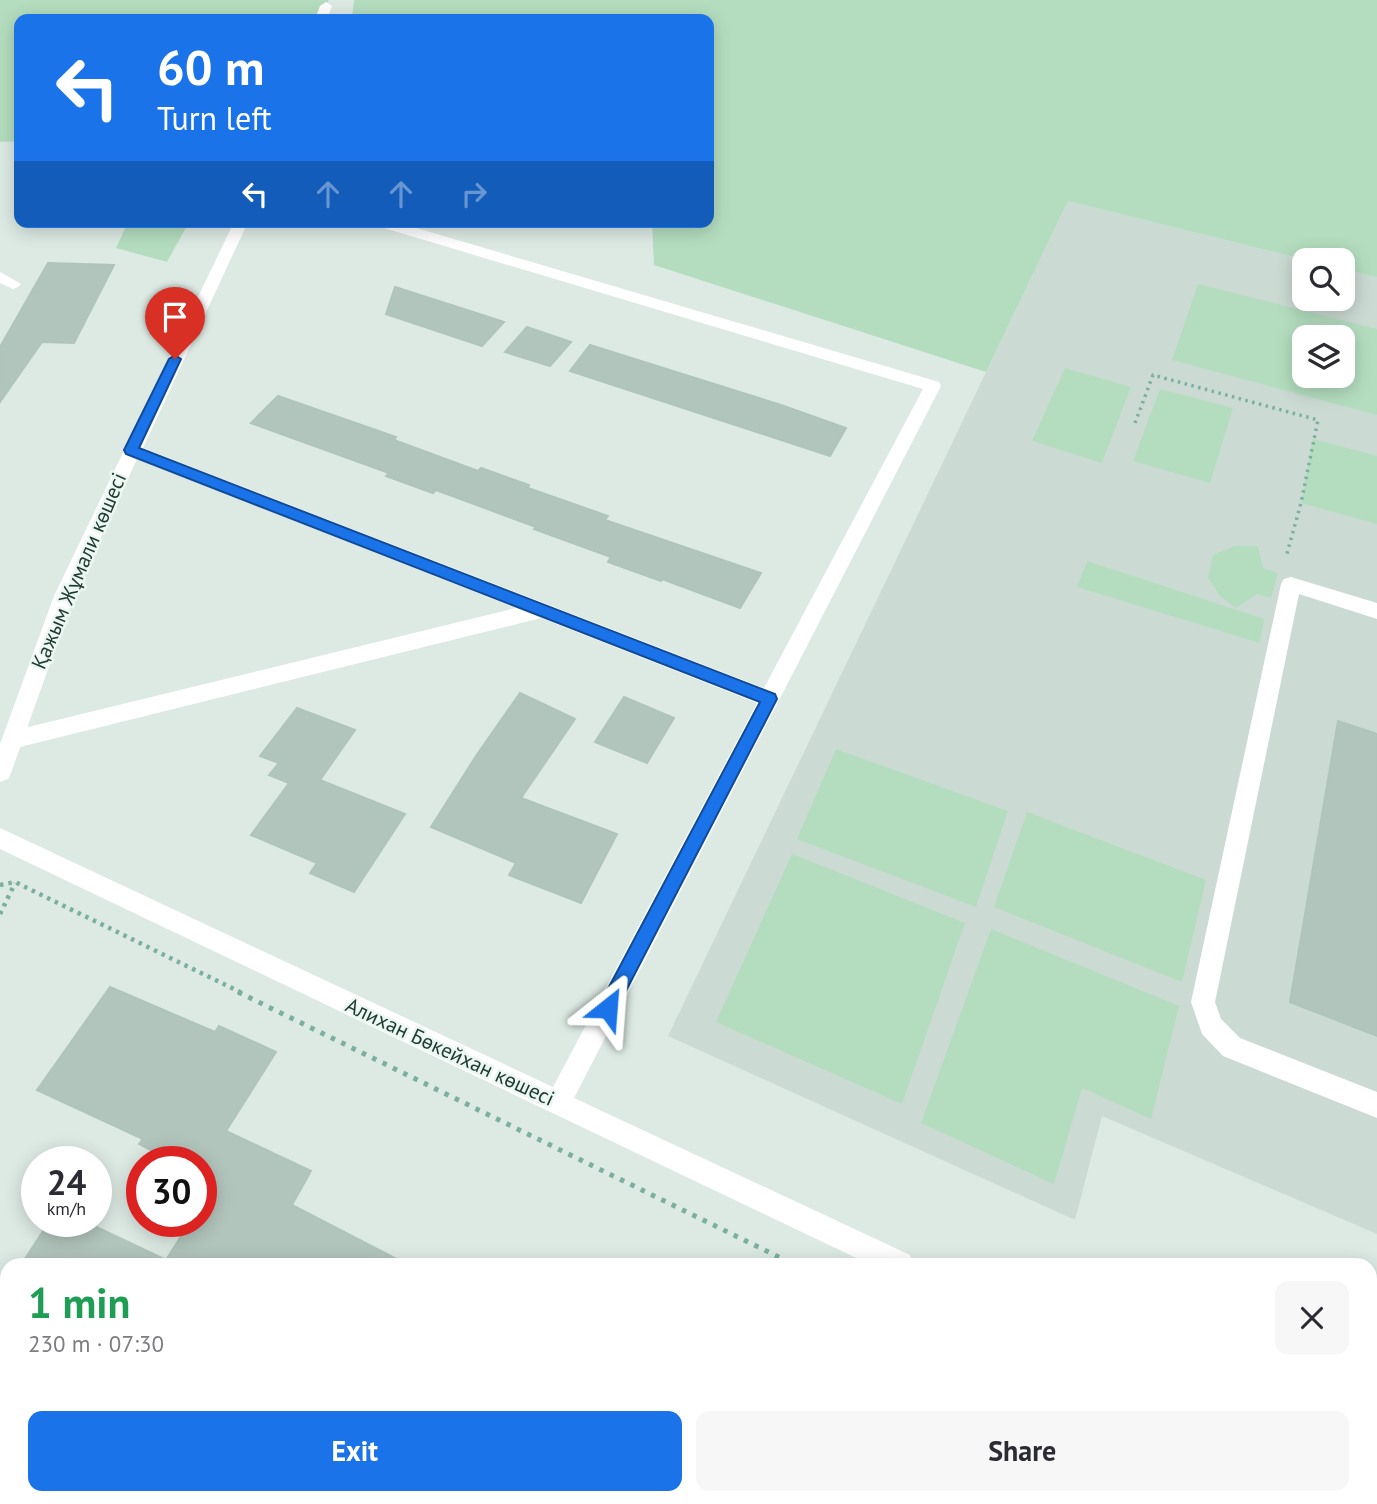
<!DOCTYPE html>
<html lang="en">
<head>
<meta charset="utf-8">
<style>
	:root { --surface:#fff; --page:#f7f7f7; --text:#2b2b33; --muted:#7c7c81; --accent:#1a73e8 }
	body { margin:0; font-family:"PT Sans",sans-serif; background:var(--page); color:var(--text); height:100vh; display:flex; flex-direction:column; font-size:26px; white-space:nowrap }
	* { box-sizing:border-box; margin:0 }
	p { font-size:23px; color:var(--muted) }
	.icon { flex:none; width:38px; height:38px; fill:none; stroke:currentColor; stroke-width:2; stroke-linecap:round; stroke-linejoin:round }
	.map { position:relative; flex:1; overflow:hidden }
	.panel { position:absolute; left:0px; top:1258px; width:1377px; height:247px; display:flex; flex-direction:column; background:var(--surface); border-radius:21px 21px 0 0; box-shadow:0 4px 18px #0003 }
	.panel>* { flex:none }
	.banner { position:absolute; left:14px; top:14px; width:700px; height:214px; border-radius:14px; box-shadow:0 4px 18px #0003; background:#1a73e8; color:#fff; overflow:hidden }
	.tools { position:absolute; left:1292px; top:248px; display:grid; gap:14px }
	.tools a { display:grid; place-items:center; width:63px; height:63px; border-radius:14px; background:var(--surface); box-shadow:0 4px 18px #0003; font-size:35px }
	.speed { position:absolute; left:21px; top:1146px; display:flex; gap:14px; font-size:35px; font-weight:700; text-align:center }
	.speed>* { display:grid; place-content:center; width:91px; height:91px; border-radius:50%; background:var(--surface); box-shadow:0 4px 18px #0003; line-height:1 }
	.speed small { font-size:18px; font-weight:400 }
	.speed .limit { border:10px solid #d22; background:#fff; color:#111 }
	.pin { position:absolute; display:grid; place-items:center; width:60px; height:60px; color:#fff; margin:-72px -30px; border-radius:50% 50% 50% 0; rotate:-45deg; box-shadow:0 0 7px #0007 }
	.pin .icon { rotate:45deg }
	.me { position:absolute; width:77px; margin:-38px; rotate:28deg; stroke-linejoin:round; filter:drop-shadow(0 0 5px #0008) }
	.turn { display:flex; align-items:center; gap:24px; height:147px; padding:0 28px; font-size:32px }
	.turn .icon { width:91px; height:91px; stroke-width:2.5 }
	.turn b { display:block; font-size:49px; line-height:60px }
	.lanes { display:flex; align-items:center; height:66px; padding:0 28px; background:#0003; justify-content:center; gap:35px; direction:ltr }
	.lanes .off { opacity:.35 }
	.round { display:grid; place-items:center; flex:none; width:74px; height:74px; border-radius:14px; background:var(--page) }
	.summary { display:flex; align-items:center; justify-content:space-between; height:119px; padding:0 28px }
	h1 { font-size:42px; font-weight:600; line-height:52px; color:#1e9e55 }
	.button { display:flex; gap:14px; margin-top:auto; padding:14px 28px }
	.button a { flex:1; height:80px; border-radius:14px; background:var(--accent); color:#fff; font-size:28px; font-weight:600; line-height:80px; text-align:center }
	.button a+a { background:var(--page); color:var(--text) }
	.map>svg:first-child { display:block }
	.built { fill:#cbdad3; fill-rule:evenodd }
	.green { fill:#b4ddbf; fill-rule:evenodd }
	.building { fill:#b2c5bd; stroke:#afc4bb; stroke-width:2 }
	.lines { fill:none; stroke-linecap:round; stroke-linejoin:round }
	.path-far2 { stroke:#7baf9f; stroke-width:3.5; stroke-dasharray:2.5 4.5; stroke-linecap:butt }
	.path-far1 { stroke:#7baf9f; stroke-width:4.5; stroke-dasharray:3.5 5; stroke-linecap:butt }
	.path { stroke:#7baf9f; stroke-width:5; stroke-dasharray:4.5 7; stroke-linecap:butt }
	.service { fill:#fff; fill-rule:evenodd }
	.minor { fill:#fff; fill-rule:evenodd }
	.route { fill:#1a73e8; stroke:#114b97; stroke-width:2 }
	.labels { text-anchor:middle; stroke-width:5; stroke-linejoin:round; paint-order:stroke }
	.street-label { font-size:21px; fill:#1e3a32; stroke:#edf7f2 }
</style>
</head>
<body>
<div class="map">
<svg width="1377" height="1504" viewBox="0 0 1377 1504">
	<rect width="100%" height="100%" fill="#ddeae4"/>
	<path class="built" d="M 1068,201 L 1310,261 L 1304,261 L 1304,299 L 1342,299 L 1342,269 L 1377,277 L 1377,1234 L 1102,1116 L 1075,1220 L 668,1036 ZM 1304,338 L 1342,338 L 1342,376 L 1304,376 Z"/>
	<path class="green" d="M 0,0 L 329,0 L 317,19 L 19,19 L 19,141 L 0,142 Z
		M 354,0 L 1377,0 L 1377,277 L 1342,269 L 1342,261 L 1310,261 L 1068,201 L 986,372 L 654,265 L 652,222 L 709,222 L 709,19 L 352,19 Z
		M 128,222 L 189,222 L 167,262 L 116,248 Z
		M 1198,284 L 1377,329 L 1377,415 L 1172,360 ZM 1304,338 L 1342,338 L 1342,376 L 1304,376 Z
		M 1065,368 L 1131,387 L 1102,463 L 1032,441 Z
		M 1160,389 L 1233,408 L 1210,483 L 1133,461 Z
		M 1313,439 L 1377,456 L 1377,524 L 1301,503 Z
		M 1235,546 L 1258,546 L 1263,568 L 1278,573 L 1271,598 L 1257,594 L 1236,608 L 1220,596 L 1208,578 L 1213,555 Z
		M 1087,561 L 1264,619 L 1260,643 L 1077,587 Z
		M 836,749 L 1008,811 L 976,907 L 797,839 Z
		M 1027,812 L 1206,880 L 1182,982 L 994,907 Z
		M 792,854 L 965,923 L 902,1104 L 716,1022 Z
		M 991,929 L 1179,1006 L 1151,1119 L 1082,1088 L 1054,1184 L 921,1123 Z
		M 858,1498 L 1179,1498 L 1191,1504 L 859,1504 Z"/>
	<path class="building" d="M 48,263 L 114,265 L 74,343 L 42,342 L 0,402 L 0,347 Z
		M 395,287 L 470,311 L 504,322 L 482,346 L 386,314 Z
		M 527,327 L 571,342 L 550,366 L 505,352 Z
		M 590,345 L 781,405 L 846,428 L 830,456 L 570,371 Z
		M 278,396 L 396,437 L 394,440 L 478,471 L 481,468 L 529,485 L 528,488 L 608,516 L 605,520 L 761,573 L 740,608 L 662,579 L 661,581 L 608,562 L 611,557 L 534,529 L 536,527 L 436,490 L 433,493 L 386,476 L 389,473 L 251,423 Z
		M 520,693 L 575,719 L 521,798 L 617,834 L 581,903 L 509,875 L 516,863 L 431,827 L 476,756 Z
		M 624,697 L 674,718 L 647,763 L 595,742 Z
		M 297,708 L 355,730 L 320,780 L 405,814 L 354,892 L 310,873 L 317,863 L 251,835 L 289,783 L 269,775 L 279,763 L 260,756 Z
		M 1338,721 L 1377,734 L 1377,1036 L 1290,1002 Z
		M 110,987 L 215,1032 L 219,1026 L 276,1052 L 226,1131 L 311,1171 L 292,1205 L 408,1265 L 21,1265 L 49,1222 L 86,1222 L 166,1260 L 190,1222 L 201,1222 L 201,1162 L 174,1162 L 139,1144 L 143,1139 L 37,1090 Z"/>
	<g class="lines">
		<path class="path-far2" d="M 1135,423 L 1153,375 L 1318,420 L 1301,503 L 1286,557"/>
		<path class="path-far1" d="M 0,885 L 15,882 L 242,993
			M 0,914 L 15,883"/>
		<path class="path" d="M 238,992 L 795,1265
			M 805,1498 L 805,1504
			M 1271,1498 L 1283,1504"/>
		<path class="service" d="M 0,272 L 21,284 L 18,287 L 13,289 L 0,283 Z
			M 1291,577 L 1377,603 L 1377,619 L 1299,594 L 1215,1002 L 1221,1019 L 1240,1038 L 1377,1092 L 1377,1118 L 1223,1056 L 1202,1034 L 1191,1002 L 1281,584 L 1284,579 Z
			M 541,602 L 548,605 L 551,610 L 548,615 L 541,618 L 12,749 L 5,746 L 2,740 L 5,734 L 12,731 Z"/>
		<path class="minor" d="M 326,2 L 332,6 L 327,19 L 315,19 L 320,6 Z
			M 234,222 L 248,222 L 143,448 L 764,688 L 923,389 L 374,225 L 372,222 L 396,222 L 939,382 L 941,386 L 574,1098 L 910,1255 L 913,1265 L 871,1265 L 0,849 L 0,828 L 553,1087 L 757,703 L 137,459 L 74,596 L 11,773 L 8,779 L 0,782 L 0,744 L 54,596 Z
			M 1370,1475 L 1377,1478 L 1377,1504 L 1368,1504 L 1358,1498 L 1370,1498 Z"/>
	</g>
	<path class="route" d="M 175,355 L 181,359 L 139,448 L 775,694 L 777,699 L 614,1014 L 608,1017 L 601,1014 L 598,1008 L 601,1002 L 760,702 L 126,454 L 124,450 L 169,359 Z"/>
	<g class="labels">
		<g class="street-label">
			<text transform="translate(79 571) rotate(-67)" y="7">Қажым Жұмали көшесі</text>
			<text transform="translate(450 1052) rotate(25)" y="7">Алихан Бөкейхан көшесі</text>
		</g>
	</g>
</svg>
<div class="tools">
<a><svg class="icon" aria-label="search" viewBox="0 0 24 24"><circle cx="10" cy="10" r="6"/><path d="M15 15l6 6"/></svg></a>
<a><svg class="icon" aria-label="layers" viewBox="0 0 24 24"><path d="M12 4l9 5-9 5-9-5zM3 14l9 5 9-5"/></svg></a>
</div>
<div class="speed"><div>24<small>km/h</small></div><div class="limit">30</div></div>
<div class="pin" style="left:175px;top:359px;background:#d93025"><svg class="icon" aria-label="arrive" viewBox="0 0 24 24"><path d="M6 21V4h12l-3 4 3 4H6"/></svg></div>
<svg class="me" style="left:608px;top:1008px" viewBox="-20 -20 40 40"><path d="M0-17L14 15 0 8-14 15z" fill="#1a73e8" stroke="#fff" stroke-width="4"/></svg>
<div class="banner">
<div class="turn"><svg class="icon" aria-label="left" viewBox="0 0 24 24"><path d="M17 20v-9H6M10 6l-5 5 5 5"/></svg><div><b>60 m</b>Turn left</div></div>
<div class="lanes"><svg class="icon" aria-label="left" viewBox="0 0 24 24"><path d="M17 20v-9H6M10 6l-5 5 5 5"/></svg><svg class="icon off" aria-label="ahead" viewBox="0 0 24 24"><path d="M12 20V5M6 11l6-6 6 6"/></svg><svg class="icon off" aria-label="ahead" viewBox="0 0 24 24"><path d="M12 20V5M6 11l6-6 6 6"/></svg><svg class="icon off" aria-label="right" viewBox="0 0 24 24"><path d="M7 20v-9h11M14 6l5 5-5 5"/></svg></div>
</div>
<section class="panel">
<div class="summary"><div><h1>1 min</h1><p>230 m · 07:30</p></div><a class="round"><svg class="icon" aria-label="close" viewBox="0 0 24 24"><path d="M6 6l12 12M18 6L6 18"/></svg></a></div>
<div class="button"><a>Exit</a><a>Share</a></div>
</section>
</div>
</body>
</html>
